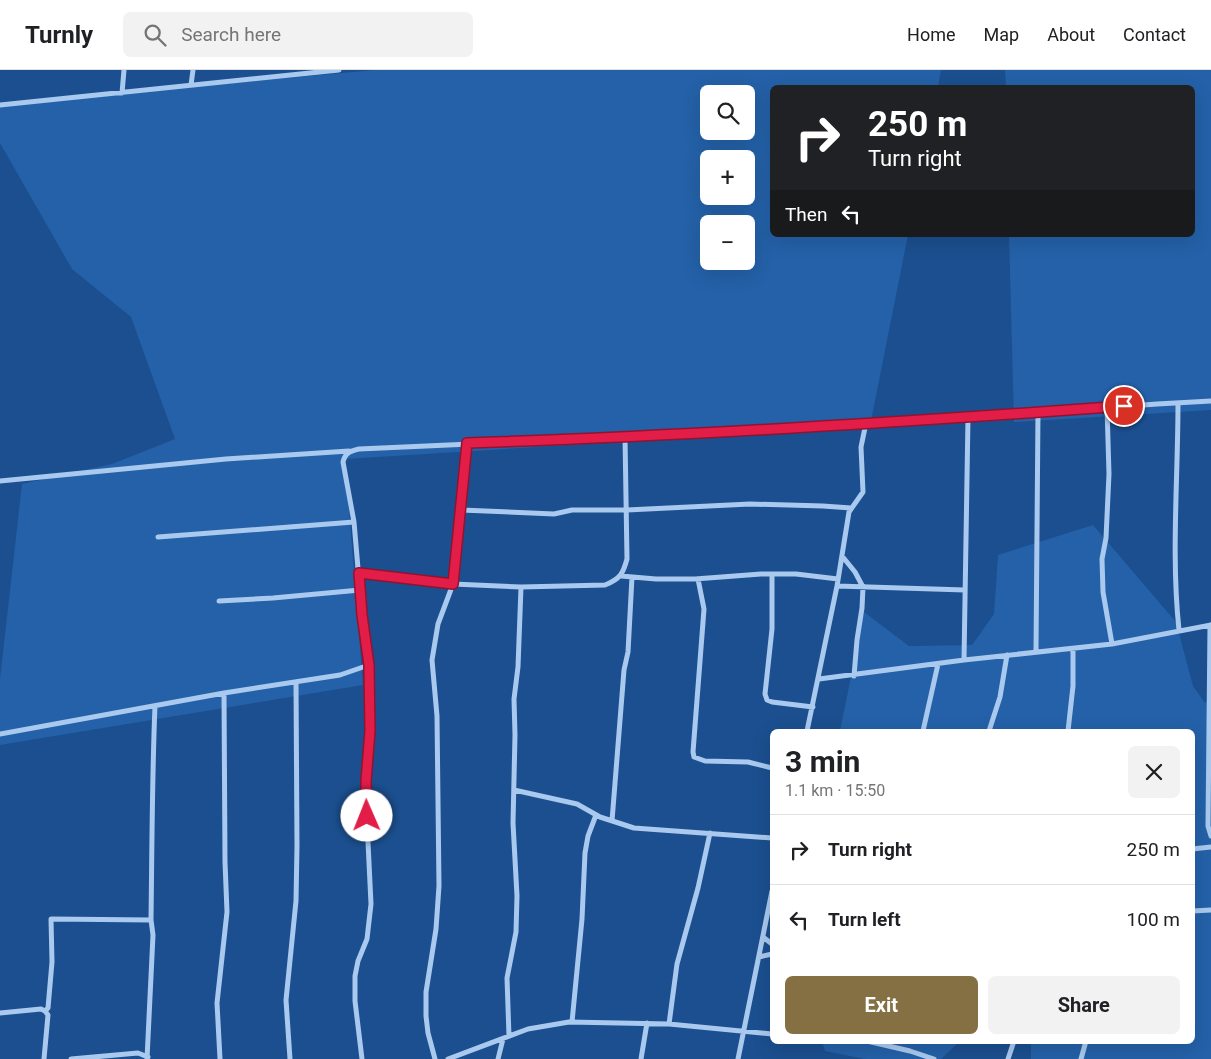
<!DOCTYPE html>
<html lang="en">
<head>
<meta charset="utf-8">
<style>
	:root { --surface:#fff; --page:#f2f2f2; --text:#202124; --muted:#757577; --line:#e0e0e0; --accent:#847042 }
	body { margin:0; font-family:Roboto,sans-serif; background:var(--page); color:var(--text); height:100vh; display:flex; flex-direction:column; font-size:19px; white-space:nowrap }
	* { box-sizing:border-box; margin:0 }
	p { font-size:16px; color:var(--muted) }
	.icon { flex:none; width:28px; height:28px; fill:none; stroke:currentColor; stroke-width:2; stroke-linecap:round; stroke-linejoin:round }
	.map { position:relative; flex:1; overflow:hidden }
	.panel { position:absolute; left:770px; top:659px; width:425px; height:315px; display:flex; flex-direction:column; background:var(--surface); border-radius:8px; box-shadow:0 5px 20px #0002 }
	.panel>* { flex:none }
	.guide { position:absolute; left:770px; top:15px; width:425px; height:152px; border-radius:8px; box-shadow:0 5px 20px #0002; background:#202124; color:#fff; overflow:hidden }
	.fabs { position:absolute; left:700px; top:15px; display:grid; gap:10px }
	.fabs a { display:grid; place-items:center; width:55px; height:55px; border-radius:8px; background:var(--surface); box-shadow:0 5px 20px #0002; font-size:25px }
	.pin { position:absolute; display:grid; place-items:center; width:42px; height:42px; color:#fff; margin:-21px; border:2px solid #fff; border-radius:50%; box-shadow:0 1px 5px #0007 }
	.me { position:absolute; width:55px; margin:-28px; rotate:359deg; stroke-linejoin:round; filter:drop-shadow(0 0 4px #0008) }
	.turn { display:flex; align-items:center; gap:18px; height:105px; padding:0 15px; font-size:22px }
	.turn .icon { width:65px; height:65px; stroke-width:2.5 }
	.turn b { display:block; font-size:35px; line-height:42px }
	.then { display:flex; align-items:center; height:48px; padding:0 15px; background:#0003; gap:10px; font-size:19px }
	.round { display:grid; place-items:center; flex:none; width:52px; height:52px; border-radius:8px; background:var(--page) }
	.headline { display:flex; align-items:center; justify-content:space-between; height:85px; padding:0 15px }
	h1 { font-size:30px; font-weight:700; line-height:38px }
	.primary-button { display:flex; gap:10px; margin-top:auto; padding:10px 15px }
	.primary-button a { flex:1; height:58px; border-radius:8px; background:var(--accent); color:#fff; font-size:20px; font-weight:700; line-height:58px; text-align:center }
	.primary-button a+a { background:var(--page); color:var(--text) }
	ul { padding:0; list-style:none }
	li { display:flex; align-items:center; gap:15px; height:70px; padding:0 15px; border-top:1px solid var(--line) }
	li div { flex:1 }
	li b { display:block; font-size:19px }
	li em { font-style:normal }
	header { display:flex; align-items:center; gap:30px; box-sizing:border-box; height:70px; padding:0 25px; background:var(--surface); border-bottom:1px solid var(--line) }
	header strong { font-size:24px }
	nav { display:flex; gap:28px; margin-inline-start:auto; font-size:18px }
	.search { width:350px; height:45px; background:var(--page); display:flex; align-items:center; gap:12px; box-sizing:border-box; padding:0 18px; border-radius:8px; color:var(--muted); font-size:19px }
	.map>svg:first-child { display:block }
	.green { fill:#2461a8; fill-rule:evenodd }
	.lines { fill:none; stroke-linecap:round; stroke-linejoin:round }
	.minor { stroke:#a9c9ee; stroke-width:5 }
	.route-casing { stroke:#92132f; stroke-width:12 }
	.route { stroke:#e11d48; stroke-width:9 }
</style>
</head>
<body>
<header>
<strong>Turnly</strong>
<div class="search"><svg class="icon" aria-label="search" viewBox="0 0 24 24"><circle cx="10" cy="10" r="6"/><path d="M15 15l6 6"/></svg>Search here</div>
<nav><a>Home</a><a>Map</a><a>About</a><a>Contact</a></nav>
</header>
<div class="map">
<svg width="1211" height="989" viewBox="0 0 1211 989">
	<rect width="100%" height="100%" fill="#1b4f8f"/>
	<path class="green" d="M 375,0 L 941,0 L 938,17 L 772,18 L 772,165 L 908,165 L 870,356 L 345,389 L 363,615 L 0,675 L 0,609 L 22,414 L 112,394 L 175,369 L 131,247 L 72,199 L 0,73 L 0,34 ZM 709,24 L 746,24 L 746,61 L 709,61 ZM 709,89 L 746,89 L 746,126 L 709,126 ZM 709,154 L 746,154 L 746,191 L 709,191 Z
		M 1005,0 L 1211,0 L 1211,340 L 1014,352 L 1009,165 L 1192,165 L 1192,18 L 1006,17 Z
		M 1093,455 L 1176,552 L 1193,616 L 1205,633 L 1211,630 L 1211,989 L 1031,989 L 1031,971 L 1192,971 L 1192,661 L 840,661 L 864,542 L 909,576 L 972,575 L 994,544 L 998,485 Z
		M 822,971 L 960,971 L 941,989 L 865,989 L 825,981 Z"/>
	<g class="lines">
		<path class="minor" d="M 191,15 L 193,0
			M 122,23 L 124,0
			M 0,35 L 339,0
			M 1178,333 C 1178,409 1171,485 1179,560
			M 1107,337 L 1109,404 L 1106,468 L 1102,489 L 1103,522 L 1112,574
			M 0,411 L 226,389 L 349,381
			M 461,440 L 554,444 L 572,440 L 627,440 L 750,434 L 823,436 L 851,438
			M 158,467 L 354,452
			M 842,486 L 855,502 L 863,517 L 862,538 L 857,570 L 854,606
			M 359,503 L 453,514 L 521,517 L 605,515 C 620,509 623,504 627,489 L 625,367
			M 772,504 L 772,559 L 765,624 L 767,630 L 772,632 L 813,637
			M 621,506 L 656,509 L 695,509 L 761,504 L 796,504 L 838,509
			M 698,509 L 704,539 L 693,682 L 694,687 L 705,691 L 748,692 L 772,698
			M 837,516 L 965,520
			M 219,531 L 273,528 L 360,520
			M 1210,555 L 1208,756 L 1211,766
			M 1036,581 L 1038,342
			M 964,590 L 968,348
			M 819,609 L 964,590 L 1112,574 L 1211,555
			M 807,661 L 837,516 L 849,442 L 863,422 L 861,377 L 866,353
			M 923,661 L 938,594
			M 989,661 L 1000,627 L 1007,585
			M 1068,661 L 1073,616 L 1073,579
			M 0,664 L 224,623 L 340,605 L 369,595 L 362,545 L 354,452 L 343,392 C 345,383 350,381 359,379 L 625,367 L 968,348 L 1157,334 L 1211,331
			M 514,720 L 577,734 L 600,747 L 634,758 L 772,768
			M 612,751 L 624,600 L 628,582 L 632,507
			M 1192,779 L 1211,777
			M 1192,841 L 1211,840
			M 763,867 L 772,874
			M 759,887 L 772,884
			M 45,941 L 48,938 L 52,892 L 51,849 L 151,850
			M 0,943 L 41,939 L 45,941 L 48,945 L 44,989
			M 572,952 L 582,849 L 585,783 L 588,766 L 596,745
			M 669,954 L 677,894 L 698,818 L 710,763
			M 509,966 L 507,908 L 516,862 L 517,826 L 513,753 L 515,665 L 514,629 L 518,597 L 521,517
			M 867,971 L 910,981 L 934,989
			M 71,989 L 138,983 L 148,987
			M 147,989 L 153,865 L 151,850 C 152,778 152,707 155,636
			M 220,989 L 217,933 L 227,842 L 225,792 L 224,623
			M 290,989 L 286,930 L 296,831 L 297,776 L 296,612
			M 362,989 L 355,931 L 355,906 L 358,891 L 367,869 L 371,834 L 366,731 L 370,661 L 369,595
			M 435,989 L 428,963 L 426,946 L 426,922 L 436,859 L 439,816 L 437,646 L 432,590 L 438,554 L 453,514 L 467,373
			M 448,989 L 528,959 L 569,952 L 669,954 L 772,964
			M 498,989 L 503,969
			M 641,989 L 647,953
			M 738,989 L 772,821
			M 1008,989 L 1014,971
			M 1081,989 L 1086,971"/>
	</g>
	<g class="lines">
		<g class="route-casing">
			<path id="route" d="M 367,746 L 366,711 L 370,661 L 369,595 L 362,545 L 359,503 L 453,514 L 467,373 C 686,366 905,352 1124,336"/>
		</g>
		<use href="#route" class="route"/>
	</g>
</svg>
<div class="fabs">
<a><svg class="icon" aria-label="search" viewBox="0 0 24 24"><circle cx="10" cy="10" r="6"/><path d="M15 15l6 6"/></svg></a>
<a>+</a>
<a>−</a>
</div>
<div class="pin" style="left:1124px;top:336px;background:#d93025"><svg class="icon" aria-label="arrive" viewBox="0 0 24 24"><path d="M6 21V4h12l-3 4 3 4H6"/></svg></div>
<svg class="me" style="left:367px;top:746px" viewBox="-20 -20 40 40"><circle r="19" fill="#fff"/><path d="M0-13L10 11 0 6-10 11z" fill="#e11d48"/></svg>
<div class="guide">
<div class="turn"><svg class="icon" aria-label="right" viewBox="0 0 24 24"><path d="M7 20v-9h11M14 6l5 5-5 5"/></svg><div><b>250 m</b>Turn right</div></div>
<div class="then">Then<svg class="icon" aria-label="left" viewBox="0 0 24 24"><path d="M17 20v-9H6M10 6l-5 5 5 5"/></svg></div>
</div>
<section class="panel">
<div class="headline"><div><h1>3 min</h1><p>1.1 km · 15:50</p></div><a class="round"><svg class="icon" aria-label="close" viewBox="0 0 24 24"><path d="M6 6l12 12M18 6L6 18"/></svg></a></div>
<ul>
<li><svg class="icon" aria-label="right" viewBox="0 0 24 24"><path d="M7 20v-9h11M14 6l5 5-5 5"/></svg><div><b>Turn right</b></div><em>250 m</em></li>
<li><svg class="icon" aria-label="left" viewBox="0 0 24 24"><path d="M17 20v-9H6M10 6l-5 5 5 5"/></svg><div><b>Turn left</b></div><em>100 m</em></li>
</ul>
<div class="primary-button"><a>Exit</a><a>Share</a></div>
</section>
</div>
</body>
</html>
